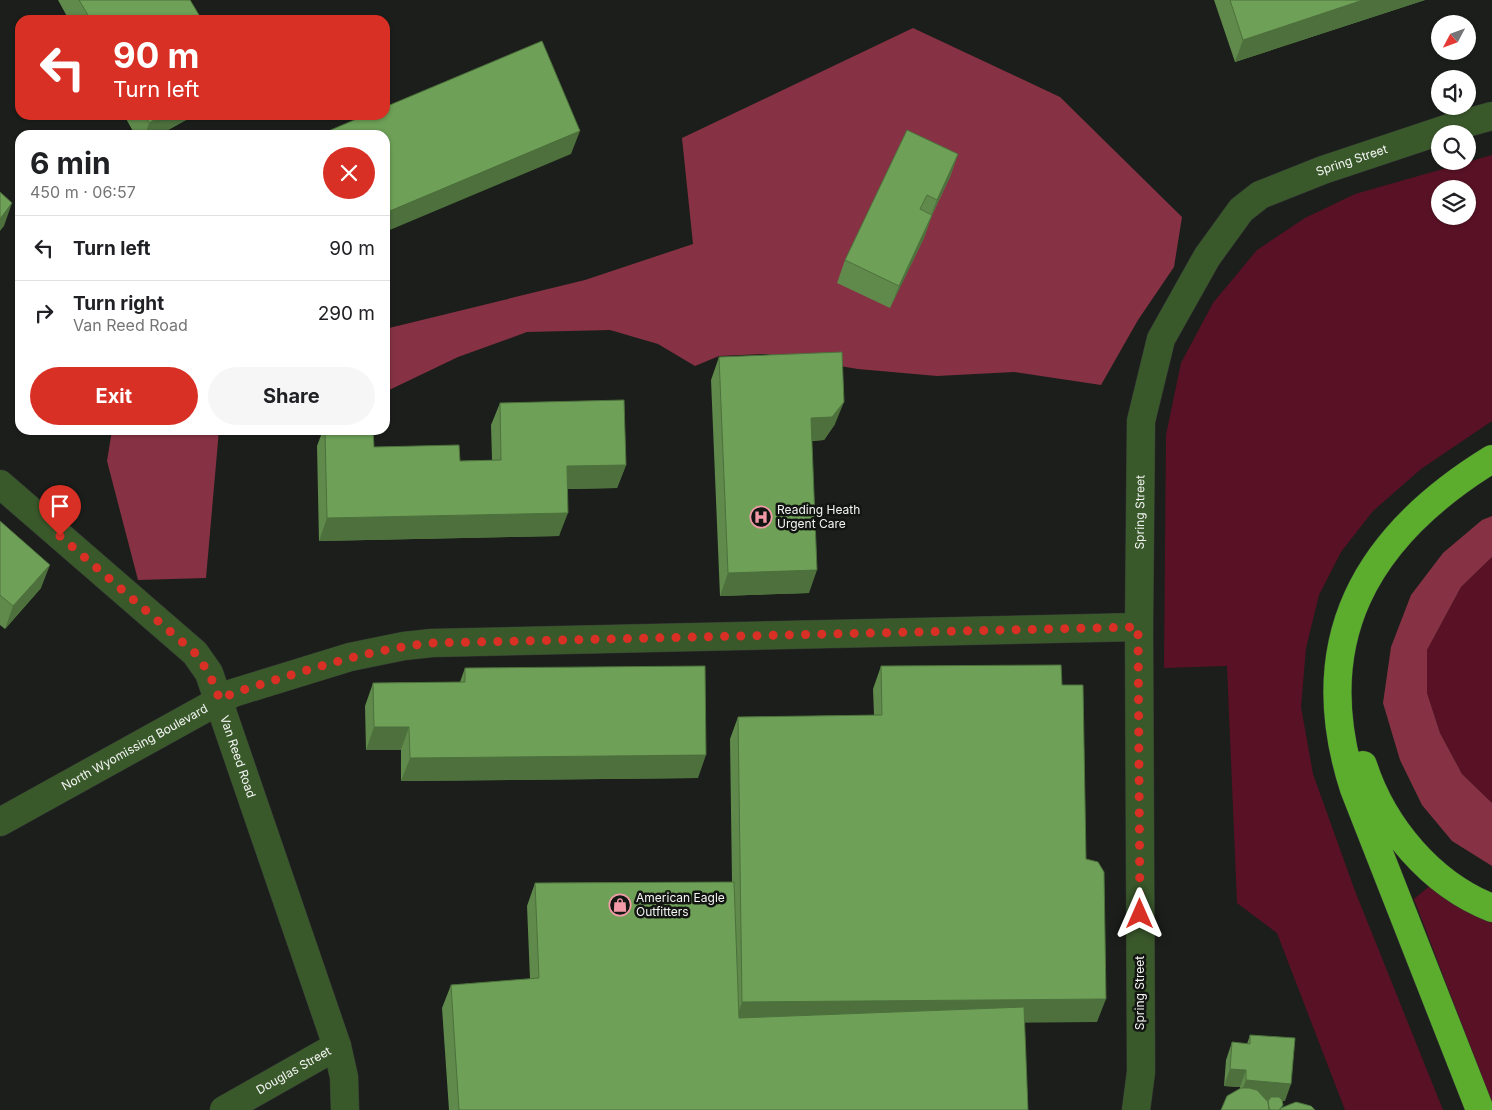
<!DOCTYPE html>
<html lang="en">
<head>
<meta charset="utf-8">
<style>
	:root { --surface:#fff; --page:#f6f6f6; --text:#202124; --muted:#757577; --line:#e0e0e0; --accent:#d93025 }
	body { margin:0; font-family:Inter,sans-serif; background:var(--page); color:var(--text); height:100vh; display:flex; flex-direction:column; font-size:19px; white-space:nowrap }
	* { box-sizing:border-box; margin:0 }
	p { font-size:16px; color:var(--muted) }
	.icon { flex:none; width:28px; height:28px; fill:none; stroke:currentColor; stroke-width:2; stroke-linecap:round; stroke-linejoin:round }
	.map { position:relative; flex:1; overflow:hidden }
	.side { position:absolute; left:15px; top:130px; width:375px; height:305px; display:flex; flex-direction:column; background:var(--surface); border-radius:15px; box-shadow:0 1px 4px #0004 }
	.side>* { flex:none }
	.top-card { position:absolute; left:15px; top:15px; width:375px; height:105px; border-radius:15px; box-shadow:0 1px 4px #0004; background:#d93025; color:#fff; overflow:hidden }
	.needle { width:32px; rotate:229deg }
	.buttons { position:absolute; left:1431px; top:15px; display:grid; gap:10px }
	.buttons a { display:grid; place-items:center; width:45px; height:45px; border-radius:50%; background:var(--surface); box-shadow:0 1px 4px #0004; font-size:25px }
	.pin { position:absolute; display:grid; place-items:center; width:42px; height:42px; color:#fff; margin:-51px -21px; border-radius:50% 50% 50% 0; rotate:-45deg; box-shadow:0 0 5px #0007 }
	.pin .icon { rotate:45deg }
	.me { position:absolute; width:55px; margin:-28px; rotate:0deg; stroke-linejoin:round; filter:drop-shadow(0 0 4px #0008) }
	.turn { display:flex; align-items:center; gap:18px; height:105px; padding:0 15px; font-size:22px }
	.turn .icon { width:65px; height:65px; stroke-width:2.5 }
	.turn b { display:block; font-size:35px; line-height:42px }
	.round { display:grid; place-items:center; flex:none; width:52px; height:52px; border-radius:26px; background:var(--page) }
	.head { display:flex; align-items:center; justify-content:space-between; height:85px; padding:0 15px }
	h1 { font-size:30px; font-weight:700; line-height:38px }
	.action { display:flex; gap:10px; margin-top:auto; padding:10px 15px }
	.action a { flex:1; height:58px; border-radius:30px; background:var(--accent); color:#fff; font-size:20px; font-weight:700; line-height:58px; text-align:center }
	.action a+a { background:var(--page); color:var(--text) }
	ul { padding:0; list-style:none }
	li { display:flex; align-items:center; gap:15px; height:65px; padding:0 15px; border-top:1px solid var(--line) }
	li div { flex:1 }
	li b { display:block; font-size:19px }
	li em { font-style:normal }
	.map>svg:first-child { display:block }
	.green { fill:#591225; fill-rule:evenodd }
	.forest { fill:#863244 }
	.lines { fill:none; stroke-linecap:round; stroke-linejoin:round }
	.minor-casing { stroke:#353834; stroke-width:29 }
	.highway-casing { stroke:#353834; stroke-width:29 }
	.minor { stroke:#3a592b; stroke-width:28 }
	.highway { stroke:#5cac2e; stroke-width:28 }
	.wall { fill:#5f8a4b }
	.shaded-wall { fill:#4d703d }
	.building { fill:#6ea057; stroke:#4d703d }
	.route { stroke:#d93025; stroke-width:9; stroke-dasharray:0 16.2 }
	.labels { text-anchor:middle; stroke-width:5; stroke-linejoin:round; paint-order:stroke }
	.street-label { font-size:12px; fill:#f3f5f3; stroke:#121511 }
	.poi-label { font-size:12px; fill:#f3f5f3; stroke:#121511; text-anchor:start }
</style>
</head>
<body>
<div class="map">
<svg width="1492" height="1110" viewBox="0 0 1492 1110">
	<rect width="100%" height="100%" fill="#1b1e1a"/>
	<path class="green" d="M 1492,155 L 1492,421 L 1421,469 L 1373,511 L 1341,552 L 1319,595 L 1306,648 L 1301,707 L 1313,774 L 1355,891 L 1443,1110 L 1345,1110 L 1277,933 L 1237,903 L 1227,666 L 1164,668 L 1166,435 L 1181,363 L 1213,303 L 1257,250 L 1305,218 L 1355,194 ZM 1440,189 L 1468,189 L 1468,216 L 1440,216 Z
		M 1492,557 L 1492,803 L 1462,774 L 1440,733 L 1427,693 L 1427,650 L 1461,587 Z
		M 1431,885 L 1492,922 L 1492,1103 L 1414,899 Z"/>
	<path class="forest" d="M 913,28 L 1060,97 L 1182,217 L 1174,267 L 1138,320 L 1101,385 L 1014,372 L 937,376 L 858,369 L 765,354 L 719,356 L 695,366 L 658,344 L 610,330 L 527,332 L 458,357 L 385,392 L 385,329 L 585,280 L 693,244 L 682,138 Z
		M 112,430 L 219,430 L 206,578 L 138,580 L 107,461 Z
		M 1492,516 L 1492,557 L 1461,587 L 1427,650 L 1427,693 L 1440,733 L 1462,774 L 1492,803 L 1492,866 L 1452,841 L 1422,805 L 1400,760 L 1383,703 L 1391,647 L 1411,595 L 1443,553 L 1482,520 Z"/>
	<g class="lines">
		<g class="minor-casing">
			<g id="minor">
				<path id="s1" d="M 0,484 L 195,653 L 209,673 L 337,1046 L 344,1077 L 345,1110"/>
				<path id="s2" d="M 0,822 L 233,693 L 350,657 L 404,646 L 432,643 L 1139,627"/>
				<path id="s3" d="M 224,1110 L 337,1046"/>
				<path id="s4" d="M 1136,1110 L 1141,1072 L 1139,627 L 1141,421 L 1161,339 L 1207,257 L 1241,210 L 1260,195 L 1323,170 L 1452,127 L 1492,116"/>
			</g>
		</g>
		<g class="highway-casing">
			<path id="highway" d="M 1363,765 C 1383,827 1431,884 1492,908
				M 1480,1110 L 1354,789 C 1306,641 1365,537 1492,459"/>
		</g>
		<use href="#minor" class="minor"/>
		<use href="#highway" class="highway"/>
	</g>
	<path class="wall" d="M 58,0 L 190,0 L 202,20 L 69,20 Z
		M 1214,0 L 1425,0 L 1235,62 Z
		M 124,115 L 195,115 L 159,135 L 135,135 Z
		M 958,154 L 950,177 L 932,215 L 924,238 L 890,308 L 837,283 L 845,260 Z
		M 719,357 L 835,424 L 824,440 L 812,441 L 809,593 L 720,596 L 711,380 Z
		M 500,403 L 626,465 L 617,488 L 567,489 L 559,536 L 319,541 L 317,446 L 323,430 L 373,430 L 374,447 L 460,461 L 492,460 L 491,425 Z
		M 0,521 L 41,588 L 5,629 L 0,625 Z
		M 881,666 L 1062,685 L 1086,859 L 1097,1022 L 1024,1022 L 1028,1110 L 449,1110 L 442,1008 L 451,985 L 530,979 L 527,906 L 535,883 L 732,882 L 730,739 L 738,717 L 874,715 L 873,689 Z
		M 465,668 L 698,778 L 401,781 L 401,750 L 366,750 L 365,706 L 373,683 L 460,682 Z
		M 1250,1035 L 1285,1101 L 1283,1101 L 1282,1108 L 1315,1110 L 1221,1110 L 1240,1089 L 1240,1087 L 1224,1086 L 1226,1060 L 1232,1042 L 1247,1044 Z"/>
	<path class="shaded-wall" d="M 1363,0 L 1425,0 L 1235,62 L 1243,40 Z
		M 162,115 L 195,115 L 159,135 L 145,135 L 149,123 Z
		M 580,131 L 571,154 L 385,232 L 385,213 Z
		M 958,154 L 950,177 L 928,222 L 937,200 Z
		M 12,203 L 4,226 L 0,231 L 0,219 Z
		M 932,215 L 924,238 L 890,308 L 899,286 Z
		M 844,402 L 835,424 L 824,440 L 803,441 L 811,418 Z
		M 626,465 L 617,488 L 558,489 L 567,466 Z
		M 568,513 L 559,536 L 319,541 L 327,518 Z
		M 50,565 L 41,588 L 5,629 L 13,606 Z
		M 817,570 L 809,593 L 720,596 L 728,573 Z
		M 374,727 L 409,727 L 401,750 L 366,750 Z
		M 706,755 L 698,778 L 401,781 L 410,758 Z
		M 1106,999 L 1097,1022 L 734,1025 L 742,1002 Z
		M 1230,1069 L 1246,1070 L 1240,1087 L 1224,1086 Z
		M 1246,1080 L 1291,1084 L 1285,1101 L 1239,1098 Z"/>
	<path class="building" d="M 79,0 L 190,0 L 202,20 L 91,20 Z
		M 1230,0 L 1363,0 L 1243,40 Z
		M 542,41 L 580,131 L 385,213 L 385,135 L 319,135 L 366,115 L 385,115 L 385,107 Z
		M 145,115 L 162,115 L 149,123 Z
		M 907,130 L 958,154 L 937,200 L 927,195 L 920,209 L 932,215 L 899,286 L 845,260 Z
		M 0,192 L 12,203 L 0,219 Z
		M 842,352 L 844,402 L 832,417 L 811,418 L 817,570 L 728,573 L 719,357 Z
		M 624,400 L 626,465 L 567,466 L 568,513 L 327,518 L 325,430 L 373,430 L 374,447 L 459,445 L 460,461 L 501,460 L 500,403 Z
		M 0,521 L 50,565 L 13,606 L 0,595 Z
		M 1061,665 L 1062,685 L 1083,685 L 1086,859 L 1098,862 L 1104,872 L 1106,999 L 742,1002 L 738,717 L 882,715 L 881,666 Z
		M 705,666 L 706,755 L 410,758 L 409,727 L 374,727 L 373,683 L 465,682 L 465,668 Z
		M 734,882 L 739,1018 L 1024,1007 L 1028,1110 L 459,1110 L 451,985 L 539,978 L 535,883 Z
		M 1250,1035 L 1295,1038 L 1291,1084 L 1246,1080 L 1246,1070 L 1230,1069 L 1232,1042 L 1250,1044 Z
		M 1241,1088 L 1249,1088 L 1257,1090 L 1268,1102 L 1269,1110 L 1221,1110 L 1227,1096 Z
		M 1271,1097 L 1279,1097 L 1282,1100 L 1283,1105 L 1279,1110 L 1271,1110 L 1269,1108 L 1268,1101 Z
		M 1296,1102 L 1311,1106 L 1315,1110 L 1280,1110 L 1281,1108 Z"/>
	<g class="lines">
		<path class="route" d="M 60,536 L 195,653 L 209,673 L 220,700 L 233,693 C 299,673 363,650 432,643 L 1138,627 L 1140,914"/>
	</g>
	<defs>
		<g id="hospital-ring" transform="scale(1.125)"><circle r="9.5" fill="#121511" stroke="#f39aa8" stroke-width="1.5"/><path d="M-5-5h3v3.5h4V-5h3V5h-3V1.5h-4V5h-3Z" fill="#f39aa8"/></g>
		<g id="shop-ring" transform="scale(1.125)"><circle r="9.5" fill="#121511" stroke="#f39aa8" stroke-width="1.5"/><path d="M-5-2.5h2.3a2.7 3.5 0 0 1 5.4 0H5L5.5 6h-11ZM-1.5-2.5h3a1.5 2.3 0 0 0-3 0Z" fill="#f39aa8"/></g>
	</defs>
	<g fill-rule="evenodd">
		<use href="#hospital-ring" x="761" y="517"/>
		<use href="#shop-ring" x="620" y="905"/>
	</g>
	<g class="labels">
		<g class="street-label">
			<text dy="4" stroke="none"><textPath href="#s4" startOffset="1048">Spring Street</textPath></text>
			<text dy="4" stroke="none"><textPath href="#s4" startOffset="598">Spring Street</textPath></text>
			<text dy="4" stroke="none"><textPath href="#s2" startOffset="154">North Wyomissing Boulevard</textPath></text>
			<text dy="4" stroke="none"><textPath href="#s1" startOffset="371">Van Reed Road</textPath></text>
			<text transform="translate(1140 993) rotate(-90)" y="4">Spring Street</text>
			<text dy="4" stroke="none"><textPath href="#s3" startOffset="80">Douglas Street</textPath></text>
		</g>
		<g class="poi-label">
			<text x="777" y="514">Reading Heath<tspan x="777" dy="14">Urgent Care</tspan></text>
			<text x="636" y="902">American Eagle<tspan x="636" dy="14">Outfitters</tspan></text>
		</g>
	</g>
</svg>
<div class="buttons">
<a><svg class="needle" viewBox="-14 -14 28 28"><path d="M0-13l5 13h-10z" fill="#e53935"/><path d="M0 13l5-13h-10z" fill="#757577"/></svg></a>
<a><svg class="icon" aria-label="sound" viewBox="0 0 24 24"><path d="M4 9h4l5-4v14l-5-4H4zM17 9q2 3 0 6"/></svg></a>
<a><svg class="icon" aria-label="search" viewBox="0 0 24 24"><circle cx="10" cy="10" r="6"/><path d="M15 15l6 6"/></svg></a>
<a><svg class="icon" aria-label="layers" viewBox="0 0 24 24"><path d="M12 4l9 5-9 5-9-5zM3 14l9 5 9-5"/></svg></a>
</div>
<div class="pin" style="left:60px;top:536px;background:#d93025"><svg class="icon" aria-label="arrive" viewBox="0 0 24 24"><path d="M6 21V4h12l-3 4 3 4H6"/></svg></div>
<svg class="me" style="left:1140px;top:914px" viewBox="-20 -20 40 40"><path d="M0-17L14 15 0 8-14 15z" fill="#d93025" stroke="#fff" stroke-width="4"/></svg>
<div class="top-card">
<div class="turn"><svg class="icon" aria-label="left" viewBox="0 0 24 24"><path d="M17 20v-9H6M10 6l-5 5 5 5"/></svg><div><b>90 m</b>Turn left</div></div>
</div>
<section class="side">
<div class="head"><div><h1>6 min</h1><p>450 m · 06:57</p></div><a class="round" style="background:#d93025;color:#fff"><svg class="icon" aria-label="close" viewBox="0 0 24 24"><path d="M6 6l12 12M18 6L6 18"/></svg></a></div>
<ul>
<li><svg class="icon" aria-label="left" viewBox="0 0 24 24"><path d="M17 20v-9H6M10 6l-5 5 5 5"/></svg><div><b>Turn left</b></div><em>90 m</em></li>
<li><svg class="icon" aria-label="right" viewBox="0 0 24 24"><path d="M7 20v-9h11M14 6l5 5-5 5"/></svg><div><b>Turn right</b><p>Van Reed Road</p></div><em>290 m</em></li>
</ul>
<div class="action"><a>Exit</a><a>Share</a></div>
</section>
</div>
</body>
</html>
